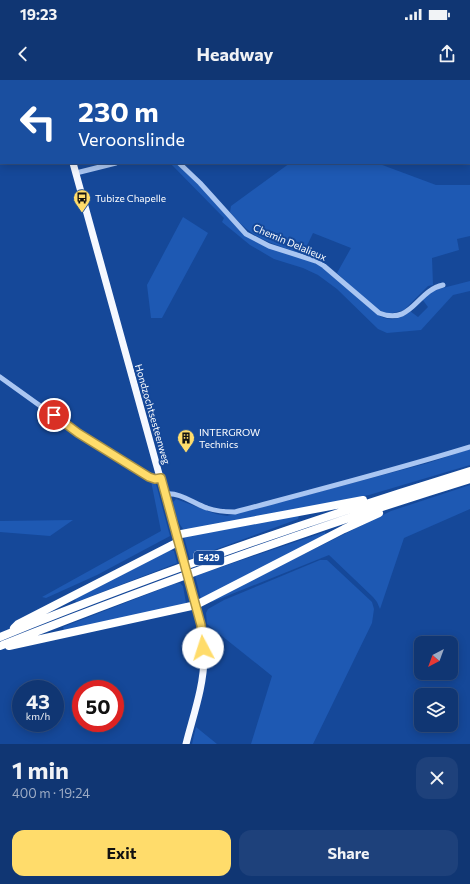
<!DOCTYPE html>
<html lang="en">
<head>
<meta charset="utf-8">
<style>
	:root { --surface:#103673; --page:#1e417b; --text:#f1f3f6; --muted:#9cabc4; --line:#305085; --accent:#ffdc6b }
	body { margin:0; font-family:Commissioner,sans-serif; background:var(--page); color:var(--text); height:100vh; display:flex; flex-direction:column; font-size:15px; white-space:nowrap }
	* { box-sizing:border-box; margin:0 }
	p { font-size:13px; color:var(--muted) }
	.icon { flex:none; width:22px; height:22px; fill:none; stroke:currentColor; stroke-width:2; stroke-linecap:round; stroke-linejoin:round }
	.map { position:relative; height:664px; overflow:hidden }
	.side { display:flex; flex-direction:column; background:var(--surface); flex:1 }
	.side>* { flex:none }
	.banner { position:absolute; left:0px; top:0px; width:470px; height:84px; box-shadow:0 2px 10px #0003,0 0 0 1px var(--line); background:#1a4fa0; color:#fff; overflow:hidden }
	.needle { width:26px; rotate:221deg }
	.controls { position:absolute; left:414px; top:556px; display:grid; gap:8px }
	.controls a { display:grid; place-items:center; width:44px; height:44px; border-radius:8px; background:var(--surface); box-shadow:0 2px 10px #0003,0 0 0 1px var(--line); font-size:20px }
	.speed { position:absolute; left:12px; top:600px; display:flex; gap:8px; font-size:20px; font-weight:700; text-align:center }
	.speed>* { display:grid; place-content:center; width:52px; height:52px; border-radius:50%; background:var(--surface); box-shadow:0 2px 10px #0003,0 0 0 1px var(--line); line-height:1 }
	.speed small { font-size:10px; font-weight:400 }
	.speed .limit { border:6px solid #d22; background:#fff; color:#111 }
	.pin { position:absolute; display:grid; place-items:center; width:34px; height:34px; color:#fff; margin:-17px; border:2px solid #fff; border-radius:50%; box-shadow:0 1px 4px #0007 }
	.me { position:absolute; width:44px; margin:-22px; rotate:355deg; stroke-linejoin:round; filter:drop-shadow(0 0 3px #0008) }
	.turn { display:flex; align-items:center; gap:14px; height:84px; padding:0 12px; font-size:18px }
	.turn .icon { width:52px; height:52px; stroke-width:2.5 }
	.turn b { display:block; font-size:28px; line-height:34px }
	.round { display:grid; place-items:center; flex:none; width:42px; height:42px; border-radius:12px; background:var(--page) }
	.head { display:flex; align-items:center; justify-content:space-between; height:68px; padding:0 12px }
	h1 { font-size:24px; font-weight:700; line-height:30px }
	.cta { display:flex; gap:8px; margin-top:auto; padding:8px 12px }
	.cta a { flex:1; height:46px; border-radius:12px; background:var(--accent); color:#111; font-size:16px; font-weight:700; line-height:46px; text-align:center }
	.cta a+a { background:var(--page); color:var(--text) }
	.status { display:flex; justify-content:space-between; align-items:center; height:28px; padding:0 20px; background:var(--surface); direction:ltr }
	.status svg { height:11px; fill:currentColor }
	header { display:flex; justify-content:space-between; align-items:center; height:52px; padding:0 12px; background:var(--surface); font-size:18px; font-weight:700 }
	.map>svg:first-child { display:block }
	.green { fill:#1e59b3 }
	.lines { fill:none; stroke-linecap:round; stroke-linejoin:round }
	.minor { stroke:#aac6f2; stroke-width:5 }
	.major { stroke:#f5f8ff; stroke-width:7 }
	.highway { stroke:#fff; stroke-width:8 }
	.major-bridge { stroke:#f5f8ff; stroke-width:7 }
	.route-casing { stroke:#a68f46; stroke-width:10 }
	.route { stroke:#ffdc6b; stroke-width:7 }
	.labels { text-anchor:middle; stroke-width:4; stroke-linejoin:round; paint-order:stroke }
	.shield { fill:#154899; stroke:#b9c8e0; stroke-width:1 }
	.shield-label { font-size:9px; font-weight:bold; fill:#fff }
	.poi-label { font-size:10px; fill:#fff; stroke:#154899; text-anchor:start }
	.street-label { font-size:10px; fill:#fff; stroke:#154899 }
</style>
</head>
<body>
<div class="status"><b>19:23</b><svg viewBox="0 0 49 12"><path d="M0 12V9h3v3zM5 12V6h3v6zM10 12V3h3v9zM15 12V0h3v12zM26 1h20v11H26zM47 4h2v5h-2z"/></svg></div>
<header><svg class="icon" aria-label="back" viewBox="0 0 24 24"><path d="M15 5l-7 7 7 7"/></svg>Headway<svg class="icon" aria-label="share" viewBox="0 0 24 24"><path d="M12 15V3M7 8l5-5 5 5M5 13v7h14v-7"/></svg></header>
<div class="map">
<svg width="470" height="664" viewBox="0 0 470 664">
	<rect width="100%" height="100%" fill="#154899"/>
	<path class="green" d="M 170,83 L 177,83 L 253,159 L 320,185 L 380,236 C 392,242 400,239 410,231 L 418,237 L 428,227 L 422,219 L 431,211 L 470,201 L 470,211 L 453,215 L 421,250 L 387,253 L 378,249 L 337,209 L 318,195 L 303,188 L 274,179 L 250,165 L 222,142 L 224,138 Z
		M 290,83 L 377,83 L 436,105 L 470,105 L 470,156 L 457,159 L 459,170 L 432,178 L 433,205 L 428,206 L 404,230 L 389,234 L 376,229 L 337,193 L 351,168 L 313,153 L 303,174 C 270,163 253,160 230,132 L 231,126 Z
		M 183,137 L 208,153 L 162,238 L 151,238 L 147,205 Z
		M 470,369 L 470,385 L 369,415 L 185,451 C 178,444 174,432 173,422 L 176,419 L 216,434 L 227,436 L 428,383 Z
		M 151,401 L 156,404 L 170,456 L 97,495 L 46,518 L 42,517 L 161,451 Z
		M 470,405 L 470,429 L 404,458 L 380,529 L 377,522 L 373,517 L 329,475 L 212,522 L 211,520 L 391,431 Z
		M 299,435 L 298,439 L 190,479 L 184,457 Z
		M 73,440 L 50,456 L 0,452 L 0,441 Z
		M 325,452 L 326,455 L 201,519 L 195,496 Z
		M 169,470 L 174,471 L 177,483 L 76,522 L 75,519 Z
		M 320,480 L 327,480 L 372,522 L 374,529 L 372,543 L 313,664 L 251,664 L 272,596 L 207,544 L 206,533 L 208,529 L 224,520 Z
		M 180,503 L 183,506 L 186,523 L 183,525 L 64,551 L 63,547 L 174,504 Z
		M 196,647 L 217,664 L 192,664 Z"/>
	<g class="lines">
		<path class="minor" d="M 85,0 L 87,1
			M 215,0 L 216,1
			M 362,0 L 363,1
			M 422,1 L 423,0
			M 179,83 L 200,103 L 246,154 L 269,166 L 316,181 L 324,186 L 379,233 C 412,246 416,211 443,205
			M 76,93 L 116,83
			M 0,297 L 78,353 L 149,397 L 155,399 L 161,398
			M 166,414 C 180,412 194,424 207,428 C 216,431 225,432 235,432 C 314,411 392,391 470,367"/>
		<path class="major" d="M 50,0 L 50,1
			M 73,83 L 177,459
			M 186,664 C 193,636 204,606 204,577 C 204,557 200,538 194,520"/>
		<path class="highway" d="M 176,455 L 363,420
			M 14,548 L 18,544 L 178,462
			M 0,557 C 154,494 311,440 470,391
			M 0,566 C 155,505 311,448 470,399
			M 9,566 L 196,525 L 344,449 L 379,433"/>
		<path class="major-bridge" d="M 180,469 L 194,520"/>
	</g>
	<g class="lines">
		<g class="route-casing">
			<path id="route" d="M 54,335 L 78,353 L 149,397 L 155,399 L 161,398 L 201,545 L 203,568"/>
		</g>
		<use href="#route" class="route"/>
	</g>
	<defs>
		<g id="bus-pin" transform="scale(0.9)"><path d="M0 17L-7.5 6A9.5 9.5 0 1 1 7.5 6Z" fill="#ffdc6b" stroke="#154899"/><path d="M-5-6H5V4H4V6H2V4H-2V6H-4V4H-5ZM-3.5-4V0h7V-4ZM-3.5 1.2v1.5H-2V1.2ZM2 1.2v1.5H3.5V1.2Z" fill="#111"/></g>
		<g id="building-pin" transform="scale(0.9)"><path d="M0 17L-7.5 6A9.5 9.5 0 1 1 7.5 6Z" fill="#ffdc6b" stroke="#154899"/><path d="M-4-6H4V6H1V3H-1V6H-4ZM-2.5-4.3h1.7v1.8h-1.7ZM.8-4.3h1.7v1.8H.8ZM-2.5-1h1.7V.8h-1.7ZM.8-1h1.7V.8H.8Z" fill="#111"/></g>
	</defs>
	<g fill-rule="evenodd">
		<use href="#bus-pin" x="82" y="118"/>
		<use href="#building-pin" x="186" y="358"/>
	</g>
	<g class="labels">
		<rect class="shield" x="194" y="471" width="30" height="14" rx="3"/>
		<g class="shield-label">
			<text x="209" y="481">E429</text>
		</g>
		<g class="poi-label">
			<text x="95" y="122">Tubize Chapelle</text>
			<text x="199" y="356">INTERGROW<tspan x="199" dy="12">Technics</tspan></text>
		</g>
		<g class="street-label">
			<text transform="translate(290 162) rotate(23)" y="4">Chemin Delalieux</text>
			<text transform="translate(153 334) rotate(74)" y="4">Hondzochtsesteenweg</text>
		</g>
	</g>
</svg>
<div class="controls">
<a><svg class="needle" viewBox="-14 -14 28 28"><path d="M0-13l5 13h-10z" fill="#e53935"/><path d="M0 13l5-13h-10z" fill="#9cabc4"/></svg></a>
<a><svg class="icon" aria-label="layers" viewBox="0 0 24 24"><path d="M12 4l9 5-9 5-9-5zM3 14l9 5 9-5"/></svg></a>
</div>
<div class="speed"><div>43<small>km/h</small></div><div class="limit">50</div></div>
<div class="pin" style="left:54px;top:335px;background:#d93025"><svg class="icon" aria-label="arrive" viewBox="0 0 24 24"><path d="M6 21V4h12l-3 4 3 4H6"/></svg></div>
<svg class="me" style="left:203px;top:568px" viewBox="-20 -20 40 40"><circle r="19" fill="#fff"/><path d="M0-13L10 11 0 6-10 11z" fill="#ffdc6b"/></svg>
<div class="banner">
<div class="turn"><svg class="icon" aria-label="left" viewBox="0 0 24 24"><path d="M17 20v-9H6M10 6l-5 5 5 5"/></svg><div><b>230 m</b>Veroonslinde</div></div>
</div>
</div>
<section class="side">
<div class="head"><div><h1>1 min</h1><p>400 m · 19:24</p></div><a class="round"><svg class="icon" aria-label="close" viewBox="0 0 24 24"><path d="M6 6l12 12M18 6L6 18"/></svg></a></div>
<div class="cta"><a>Exit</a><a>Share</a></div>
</section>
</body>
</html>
